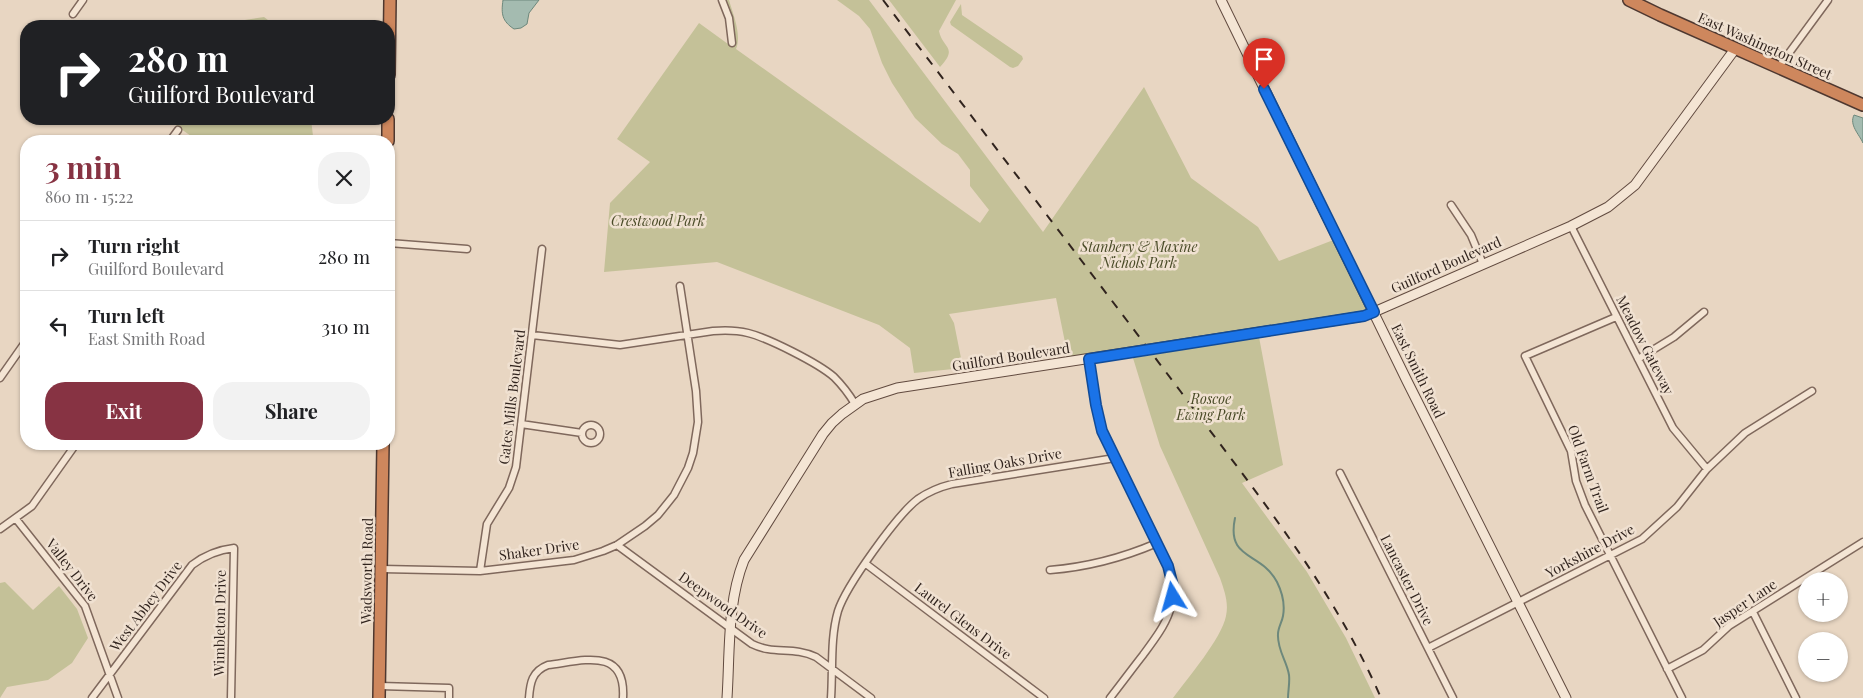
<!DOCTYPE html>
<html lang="en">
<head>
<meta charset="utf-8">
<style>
	:root { --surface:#fff; --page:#f2f2f2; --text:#202124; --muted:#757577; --line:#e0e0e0; --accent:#873343 }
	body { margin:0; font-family:"Playfair Display",serif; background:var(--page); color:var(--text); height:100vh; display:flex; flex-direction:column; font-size:19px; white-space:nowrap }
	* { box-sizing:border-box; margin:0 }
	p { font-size:16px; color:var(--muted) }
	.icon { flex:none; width:28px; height:28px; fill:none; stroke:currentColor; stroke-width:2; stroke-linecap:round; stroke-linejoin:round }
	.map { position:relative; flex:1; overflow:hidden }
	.details { position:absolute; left:20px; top:135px; width:375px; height:315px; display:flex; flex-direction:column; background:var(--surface); border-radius:20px; box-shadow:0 1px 4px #0004 }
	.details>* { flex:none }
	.guide { position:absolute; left:20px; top:20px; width:375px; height:105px; border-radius:20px; box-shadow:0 1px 4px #0004; background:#202124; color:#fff; overflow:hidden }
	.controls { position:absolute; left:1798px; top:572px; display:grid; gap:10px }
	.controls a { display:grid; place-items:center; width:50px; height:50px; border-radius:50%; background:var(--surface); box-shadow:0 1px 4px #0004; font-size:25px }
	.pin { position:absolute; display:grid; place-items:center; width:42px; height:42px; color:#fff; margin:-51px -21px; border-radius:50% 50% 50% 0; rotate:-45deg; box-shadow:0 0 5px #0007 }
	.pin .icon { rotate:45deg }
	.me { position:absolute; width:55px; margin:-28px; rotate:352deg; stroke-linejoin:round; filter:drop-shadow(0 0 4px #0008) }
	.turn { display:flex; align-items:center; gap:18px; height:105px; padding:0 25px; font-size:22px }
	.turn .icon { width:65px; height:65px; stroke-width:2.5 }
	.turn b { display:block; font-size:35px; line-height:42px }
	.round { display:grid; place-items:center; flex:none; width:52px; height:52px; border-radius:20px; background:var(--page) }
	.summary { display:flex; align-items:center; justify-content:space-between; height:85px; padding:0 25px }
	h1 { font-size:30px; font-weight:700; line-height:38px; color:var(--accent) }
	.button { display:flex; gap:10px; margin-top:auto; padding:10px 25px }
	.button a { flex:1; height:58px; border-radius:20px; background:var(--accent); color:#fff; font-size:20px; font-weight:700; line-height:58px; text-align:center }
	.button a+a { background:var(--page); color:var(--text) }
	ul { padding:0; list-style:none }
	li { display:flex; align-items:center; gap:15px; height:70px; padding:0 25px; border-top:1px solid var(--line) }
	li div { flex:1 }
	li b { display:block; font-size:19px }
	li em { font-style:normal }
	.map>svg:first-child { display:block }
	.green { fill:#c4c198 }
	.water { fill:#a4bbb0; stroke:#6d887c }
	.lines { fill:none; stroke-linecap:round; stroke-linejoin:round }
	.stream { stroke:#6d887c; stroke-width:2 }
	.street-casing { stroke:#7f685c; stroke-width:9 }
	.secondary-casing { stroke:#614a3f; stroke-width:11 }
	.highway-casing { stroke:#4e3830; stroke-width:14 }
	.street { stroke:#f4e5d4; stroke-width:6 }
	.secondary { stroke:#f4e5d4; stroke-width:9 }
	.highway { stroke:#ce875d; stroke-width:11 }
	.rail { stroke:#31241e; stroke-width:2; stroke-dasharray:9 9; stroke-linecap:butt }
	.route-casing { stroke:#114b97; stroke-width:12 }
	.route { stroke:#1a73e8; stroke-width:9 }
	.labels { text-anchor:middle; stroke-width:5; stroke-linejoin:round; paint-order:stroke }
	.street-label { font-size:14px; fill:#31241e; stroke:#f0e1d1 }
	.park-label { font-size:14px; font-style:italic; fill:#494b27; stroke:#f0e1d1 }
</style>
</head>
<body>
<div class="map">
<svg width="1863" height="698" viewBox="0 0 1863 698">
	<rect width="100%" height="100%" fill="#e8d6c2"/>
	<path class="green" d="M 724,0 L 729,0 C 733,14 742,35 736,49 L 980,223 L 989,210 L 970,186 L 970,170 L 958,154 L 942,144 L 915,118 L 892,83 L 882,63 L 870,29 L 859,16 L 837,0 L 869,0 L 1043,232 L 1144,87 L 1191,178 L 1258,227 L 1279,261 L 1336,239 L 1371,312 L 1068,357 L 1056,298 L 949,314 L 954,323 L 963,368 L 914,373 L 910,348 L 879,325 L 717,262 L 604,272 L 610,203 L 650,162 L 617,139 L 699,23 L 728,44 L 733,43 Z
		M 889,0 L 956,0 L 939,31 C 942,48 959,47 940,67 Z
		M 961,4 L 962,15 L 1022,56 L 1023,59 L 1018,66 L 1013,68 L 1010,67 L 951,25 L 950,22 Z
		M 264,17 L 276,26 L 211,26 L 213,25 Z
		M 167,119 L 311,119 L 313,136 L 317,141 L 198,141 Z
		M 1259,337 L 1283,465 L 1242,483 L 1307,572 L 1346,638 L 1375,698 L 1173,698 C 1187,679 1222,638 1226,616 C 1229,602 1224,590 1220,578 L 1160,446 L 1133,358 Z
		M 5,582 L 33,610 L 59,586 L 77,609 L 88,638 L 72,663 L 48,680 L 7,687 L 0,698 L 0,583 Z"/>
	<path class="water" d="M 503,0 L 539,0 L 529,13 L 527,24 L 521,28 L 514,29 C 502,21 501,14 503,0 Z
		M 1854,115 L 1863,118 L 1863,143 C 1859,134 1849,125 1854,115 Z"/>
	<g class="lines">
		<path class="stream" d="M 1235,518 C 1226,561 1261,551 1277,582 C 1282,592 1285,605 1283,616 C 1282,622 1278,628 1278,634 C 1277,650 1287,661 1289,675 C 1290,682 1288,691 1288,698"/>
		<g class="street-casing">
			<path id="street" d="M 722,0 L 729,18 L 732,43
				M 73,14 L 83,0
				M 1778,68 L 1828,0
				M 170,141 L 178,130
				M 1451,205 L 1471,235 L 1483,264
				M 1571,226 L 1673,428 L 1707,469
				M 389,243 L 467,249
				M 1616,317 L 1525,356 L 1571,451 L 1576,481 L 1585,505 L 1682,698
				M 532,335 L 620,345 L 713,331 C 725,330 736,330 748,333 C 768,338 818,363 834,377 C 842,385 849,394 855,404
				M 1089,359 L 1096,405 L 1102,431 L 1168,566 C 1181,605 1165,625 1143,655 C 1132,669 1121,684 1110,698
				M 1638,359 L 1674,337 L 1704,312
				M 0,378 L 26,341
				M 521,424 L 582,433
				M582 434a9 9 0 1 1 18 0a9 9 0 1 1-18 0Z
				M 1340,473 L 1453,698
				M 16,519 L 85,606 L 118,698
				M 0,529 L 32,506 L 76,444
				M 617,545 L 752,644 C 774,655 793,646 816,657 L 871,698
				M 866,564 L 1044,698
				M 382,569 L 480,571 L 574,560 L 603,551 L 617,545 L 645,526 L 658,515 L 674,495 L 688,468 L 693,453 L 698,422 L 696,391 L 680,286
				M 1050,570 C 1087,567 1122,558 1157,543
				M 480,571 L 487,524 L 509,488 L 516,467 L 542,249
				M 1753,612 L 1796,698
				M 1428,648 L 1642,539 L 1677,507 L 1707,469 L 1745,433 L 1812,391
				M 1667,669 L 1703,650 L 1729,626 L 1863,542
				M 380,686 L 449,688 L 449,698
				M 92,698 L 192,565 C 205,555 217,550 234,548 L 231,698
				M 529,698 C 530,683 532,671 548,665 C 582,661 626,646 623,698
				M 831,698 C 833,670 830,638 838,611 C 846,586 897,515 918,499 C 928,492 940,487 952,484 L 1115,458"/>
		</g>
		<g class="secondary-casing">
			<path id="secondary" d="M 1221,0 L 1407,381 L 1566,698
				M 727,698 C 730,652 727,603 744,560 L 823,434 L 832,423 L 842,414 L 863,399 L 897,388 L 1364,316 L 1374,312 L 1571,226 L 1608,207 L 1635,185 L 1735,49"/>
		</g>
		<g class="highway-casing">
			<path id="highway" d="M 1629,0 L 1660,15 L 1863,105
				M 389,75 L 390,0
				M 388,141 L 388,119
				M 379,698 L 383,444"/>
		</g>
		<use href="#street" class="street"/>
		<use href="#secondary" class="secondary"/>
		<use href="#highway" class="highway"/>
		<path class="rail" d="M 883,0 C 983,131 1082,261 1181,392 C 1254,490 1332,585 1381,698"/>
	</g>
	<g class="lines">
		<g class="route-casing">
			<path id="route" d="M 1173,597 L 1173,586 L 1168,566 L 1102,431 L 1096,405 L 1089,359 L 1364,316 L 1374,312 L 1264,89"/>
		</g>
		<use href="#route" class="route"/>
	</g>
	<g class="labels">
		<g class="street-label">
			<text transform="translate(1765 46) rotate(24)" y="5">East Washington Street</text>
			<text transform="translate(1446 265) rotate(-24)" y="5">Guilford Boulevard</text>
			<text transform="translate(1645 345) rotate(63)" y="5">Meadow Gateway</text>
			<text transform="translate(1011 357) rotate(-9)" y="5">Guilford Boulevard</text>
			<text transform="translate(1418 371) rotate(64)" y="5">East Smith Road</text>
			<text transform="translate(512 397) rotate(-83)" y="5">Gates Mills Boulevard</text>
			<text transform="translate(1005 463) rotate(-10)" y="5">Falling Oaks Drive</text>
			<text transform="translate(1588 469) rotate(70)" y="5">Old Farm Trail</text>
			<text transform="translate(539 550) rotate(-8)" y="5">Shaker Drive</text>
			<text transform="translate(1590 551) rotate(-28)" y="5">Yorkshire Drive</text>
			<text transform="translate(72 570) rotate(52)" y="5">Valley Drive</text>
			<text transform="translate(367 571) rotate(-89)" y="5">Wadsworth Road</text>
			<text transform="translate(1407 580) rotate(63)" y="5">Lancaster Drive</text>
			<text transform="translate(1745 603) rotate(-34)" y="5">Jasper Lane</text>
			<text transform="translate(723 605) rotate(35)" y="5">Deepwood Drive</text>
			<text transform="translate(146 606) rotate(-53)" y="5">West Abbey Drive</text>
			<text transform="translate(963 621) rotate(37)" y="5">Laurel Glens Drive</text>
			<text transform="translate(220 623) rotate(-89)" y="5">Wimbleton Drive</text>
		</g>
		<g class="park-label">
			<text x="658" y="226">Crestwood Park</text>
			<text x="1139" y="252">Stanbery &amp; Maxine<tspan x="1139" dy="16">Nichols Park</tspan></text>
			<text x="1211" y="404">Roscoe<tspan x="1211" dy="16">Ewing Park</tspan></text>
		</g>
	</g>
</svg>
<div class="controls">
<a>+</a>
<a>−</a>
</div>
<div class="pin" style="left:1264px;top:89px;background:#d93025"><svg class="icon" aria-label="arrive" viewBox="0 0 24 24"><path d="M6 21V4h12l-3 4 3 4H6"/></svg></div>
<svg class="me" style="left:1173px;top:597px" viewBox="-20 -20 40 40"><path d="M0-17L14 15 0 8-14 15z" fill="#1a73e8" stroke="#fff" stroke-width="4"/></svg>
<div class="guide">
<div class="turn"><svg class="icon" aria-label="right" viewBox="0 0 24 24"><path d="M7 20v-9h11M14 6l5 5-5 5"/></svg><div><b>280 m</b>Guilford Boulevard</div></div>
</div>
<section class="details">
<div class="summary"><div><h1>3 min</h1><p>860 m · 15:22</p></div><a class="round"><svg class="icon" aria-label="close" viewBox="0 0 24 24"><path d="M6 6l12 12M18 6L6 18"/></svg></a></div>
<ul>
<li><svg class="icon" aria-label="right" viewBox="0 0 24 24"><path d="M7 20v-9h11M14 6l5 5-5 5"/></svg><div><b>Turn right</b><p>Guilford Boulevard</p></div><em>280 m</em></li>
<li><svg class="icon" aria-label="left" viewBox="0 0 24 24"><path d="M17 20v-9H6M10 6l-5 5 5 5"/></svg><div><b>Turn left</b><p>East Smith Road</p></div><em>310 m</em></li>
</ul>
<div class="button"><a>Exit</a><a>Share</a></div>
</section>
</div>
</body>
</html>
